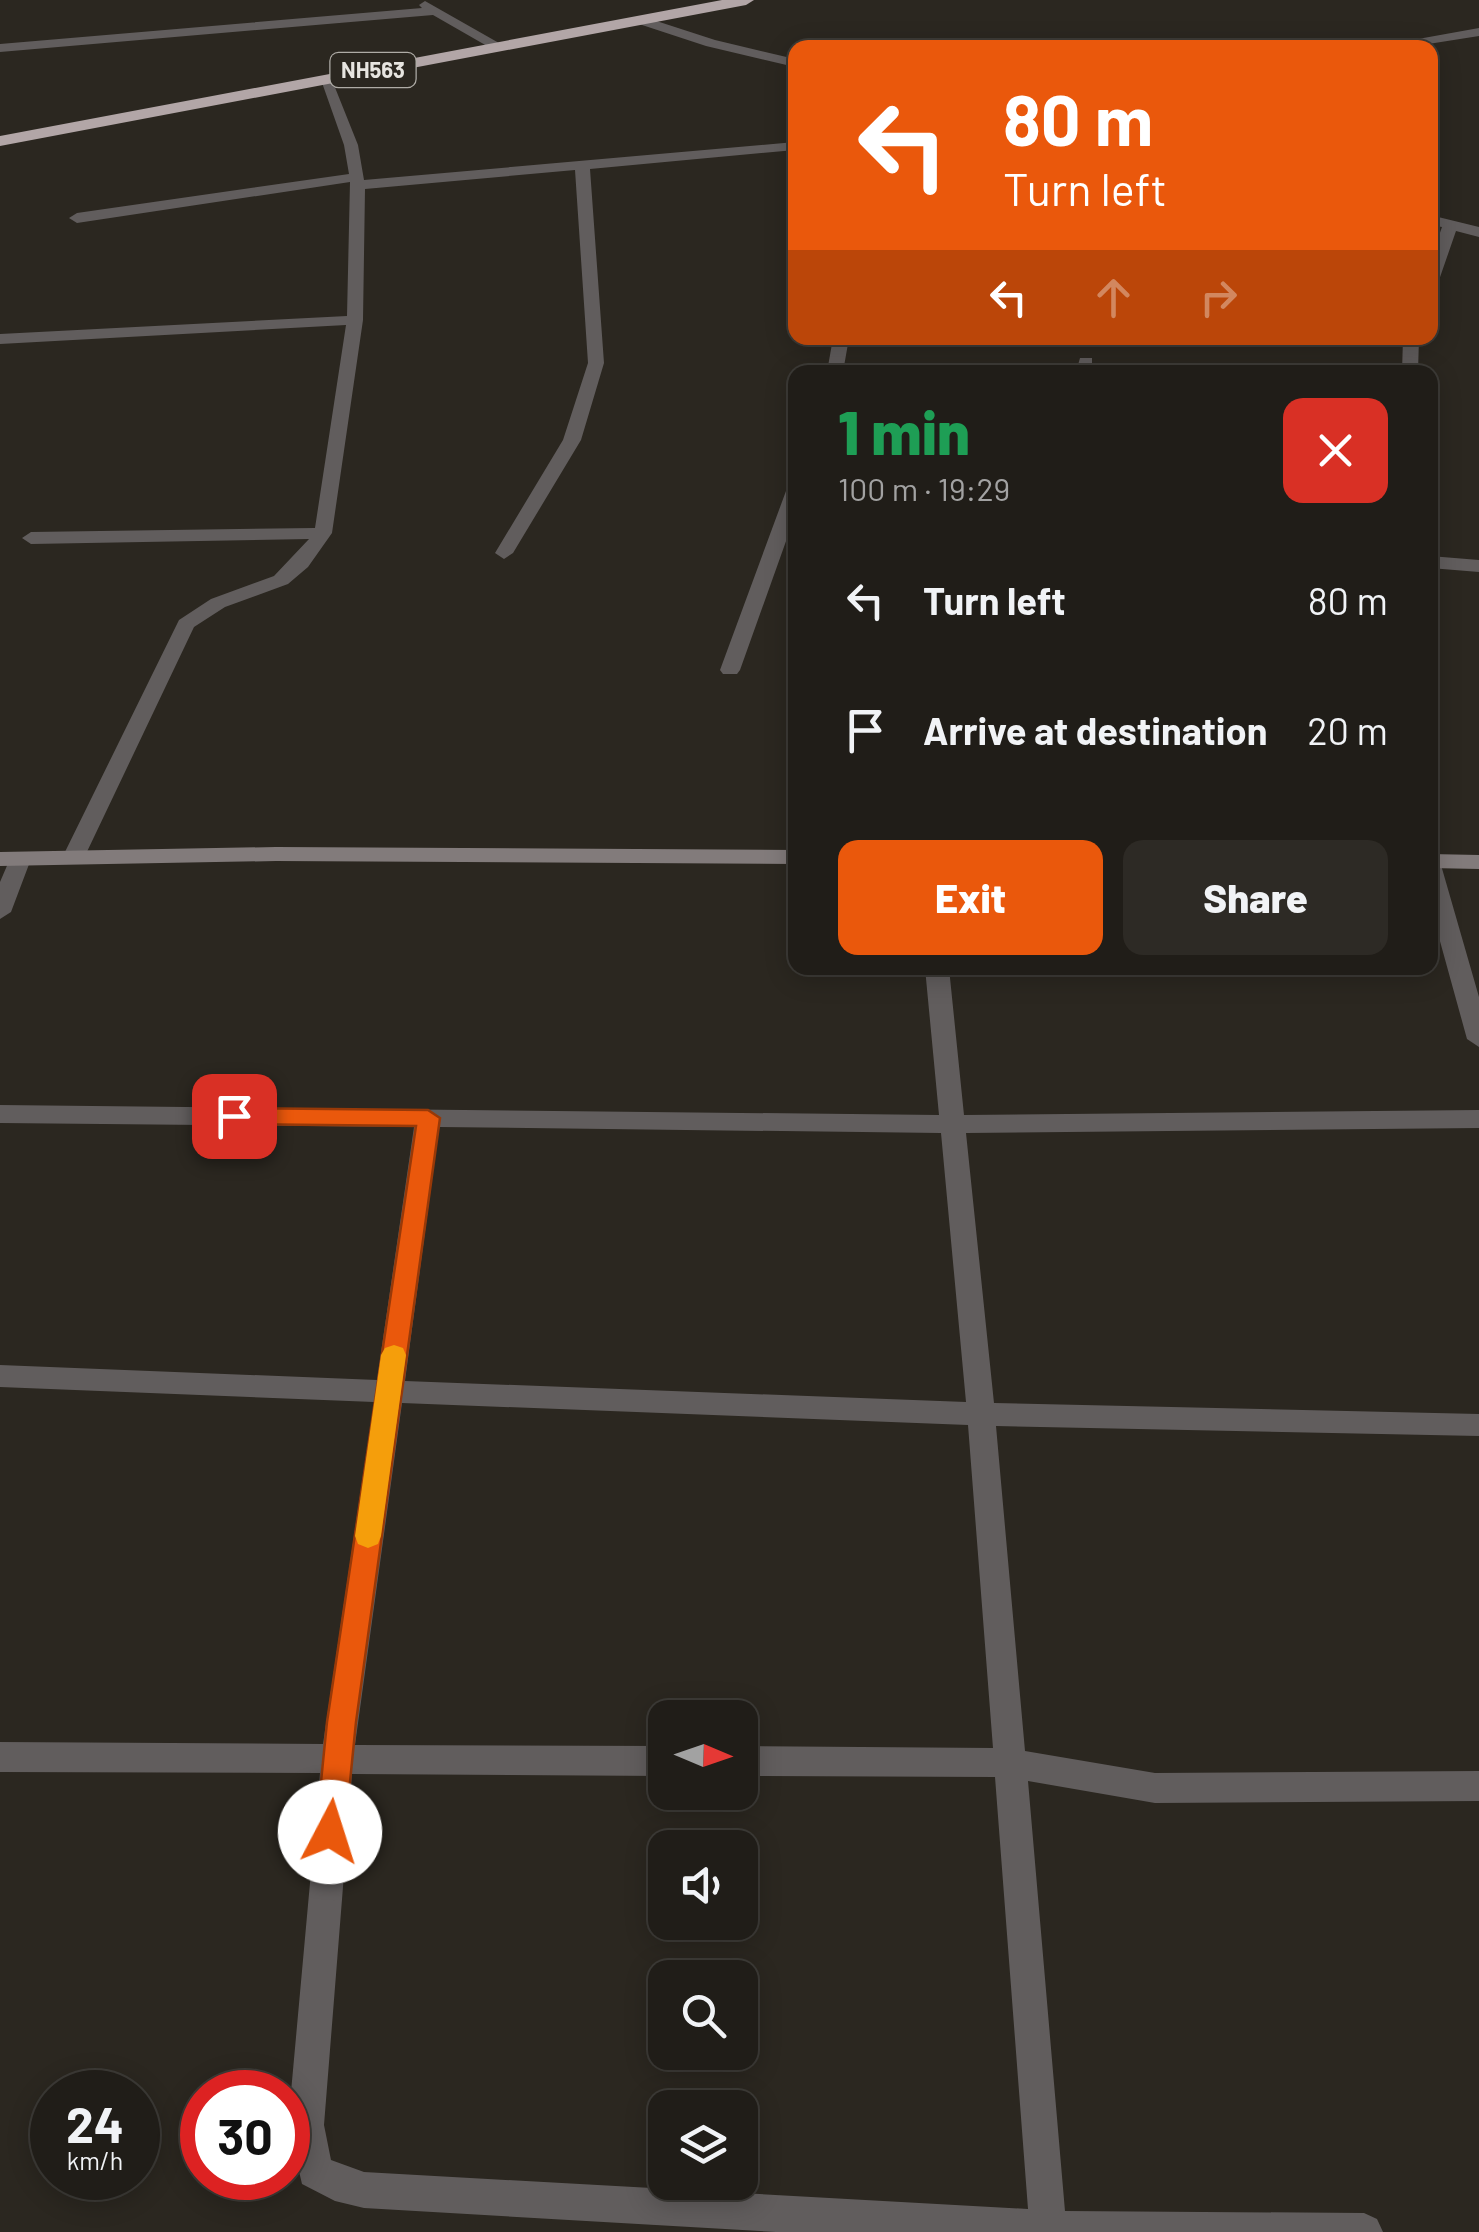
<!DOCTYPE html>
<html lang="en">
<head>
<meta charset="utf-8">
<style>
	:root { --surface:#201d18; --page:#2d2a25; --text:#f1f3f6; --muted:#a2a2a2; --line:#3d3b37; --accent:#ea580c }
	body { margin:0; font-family:Barlow,sans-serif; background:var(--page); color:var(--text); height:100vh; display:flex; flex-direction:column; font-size:38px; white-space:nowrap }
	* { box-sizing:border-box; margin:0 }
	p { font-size:32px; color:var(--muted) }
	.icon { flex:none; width:55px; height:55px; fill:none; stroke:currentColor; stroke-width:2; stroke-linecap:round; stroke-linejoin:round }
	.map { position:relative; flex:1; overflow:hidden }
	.drawer { position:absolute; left:788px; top:365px; width:650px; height:610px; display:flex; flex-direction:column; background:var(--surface); border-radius:20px; box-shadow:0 5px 25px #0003,0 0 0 2px var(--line) }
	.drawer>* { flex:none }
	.banner { position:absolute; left:788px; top:40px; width:650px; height:305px; border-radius:20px; box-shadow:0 5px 25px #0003,0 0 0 2px var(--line); background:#ea580c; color:#fff; overflow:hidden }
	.needle { width:65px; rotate:92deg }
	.buttons { position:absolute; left:648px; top:1700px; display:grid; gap:20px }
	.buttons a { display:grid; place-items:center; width:110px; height:110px; border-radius:20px; background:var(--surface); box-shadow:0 5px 25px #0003,0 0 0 2px var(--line); font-size:50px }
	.speed { position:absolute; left:30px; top:2070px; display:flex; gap:20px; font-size:50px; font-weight:700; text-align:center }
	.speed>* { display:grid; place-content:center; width:130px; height:130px; border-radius:50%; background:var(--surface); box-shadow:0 5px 25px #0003,0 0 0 2px var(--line); line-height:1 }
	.speed small { font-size:25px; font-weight:400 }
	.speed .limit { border:15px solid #d22; background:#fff; color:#111 }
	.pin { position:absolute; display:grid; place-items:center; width:85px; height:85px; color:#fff; margin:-42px; border-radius:20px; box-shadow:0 5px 15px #0006 }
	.me { position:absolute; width:110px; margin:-55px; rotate:5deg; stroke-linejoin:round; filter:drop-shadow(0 0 8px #0008) }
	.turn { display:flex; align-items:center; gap:35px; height:210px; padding:0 50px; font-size:45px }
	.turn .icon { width:130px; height:130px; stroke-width:2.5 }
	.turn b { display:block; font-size:70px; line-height:85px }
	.lanes { display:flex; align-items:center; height:95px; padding:0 50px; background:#0003; justify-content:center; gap:50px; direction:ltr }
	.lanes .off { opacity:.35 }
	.round { display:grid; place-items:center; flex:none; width:105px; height:105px; border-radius:20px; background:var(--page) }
	.head { display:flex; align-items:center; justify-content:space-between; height:170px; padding:0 50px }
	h1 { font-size:60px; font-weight:800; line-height:75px; color:#1e9e55 }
	.action { display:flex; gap:20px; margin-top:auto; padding:20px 50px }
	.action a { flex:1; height:115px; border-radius:20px; background:var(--accent); color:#fff; font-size:40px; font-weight:800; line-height:115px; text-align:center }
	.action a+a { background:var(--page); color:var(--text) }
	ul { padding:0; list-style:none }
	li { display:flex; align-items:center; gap:30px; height:130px; padding:0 50px }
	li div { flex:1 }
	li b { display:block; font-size:38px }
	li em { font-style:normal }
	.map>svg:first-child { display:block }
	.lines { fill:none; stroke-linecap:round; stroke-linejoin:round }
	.street { fill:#615d5d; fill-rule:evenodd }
	.secondary { fill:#827b7b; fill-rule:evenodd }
	.highway { fill:#b2a6a7; fill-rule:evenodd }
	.route { fill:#ea580c; stroke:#983908; stroke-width:2.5 }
	.slow { fill:#f59e0b }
	.labels { text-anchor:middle; stroke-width:10; stroke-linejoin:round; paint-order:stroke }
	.shield { fill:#2b2720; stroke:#afaca6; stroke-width:2.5 }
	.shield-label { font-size:22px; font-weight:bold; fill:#e7e5e0 }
</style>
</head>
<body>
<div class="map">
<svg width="1479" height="2232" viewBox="0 0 1479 2232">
	<rect width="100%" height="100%" fill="#2b2720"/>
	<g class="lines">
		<path class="street" d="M 425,1 L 506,47 L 494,50 L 433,15 L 0,52 L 0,44 L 422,8 L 419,5 Z
			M 641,16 L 715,40 L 795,59 L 795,67 L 706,46 L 636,23 L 635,20 Z
			M 1479,28 L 1479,36 L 1403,48 L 1368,48 Z
			M 320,77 L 332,80 L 358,145 L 364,180 L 795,142 L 795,150 L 590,169 L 604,363 L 581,440 L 513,553 L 504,559 L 495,553 L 563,440 L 588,363 L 575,170 L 365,189 L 363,320 L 332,533 L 308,567 L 288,584 L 225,607 L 194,627 L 84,858 L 81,863 L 65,863 L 62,858 L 179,620 L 211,599 L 274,576 L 309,539 L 31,544 L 22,538 L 31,532 L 315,528 L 346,325 L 0,344 L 0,334 L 347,316 L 350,182 L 77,223 L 69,218 L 77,213 L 349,174 L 344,145 Z
			M 1430,215 L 1479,227 L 1479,237 L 1456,231 L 1438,283 L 1430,288 L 1430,261 L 1442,227 L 1430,225 Z
			M 833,338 L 849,338 L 843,372 L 827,372 Z
			M 1403,338 L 1419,338 L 1418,372 L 1402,372 Z
			M 1080,358 L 1092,358 L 1092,372 L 1076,372 Z
			M 795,486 L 795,516 L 740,670 L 737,674 L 723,674 L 720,670 L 786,491 Z
			M 1430,556 L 1479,560 L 1479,572 L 1430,568 Z
			M 20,852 L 31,859 L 11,912 L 0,919 L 0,882 L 12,854 Z
			M 1430,858 L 1441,865 L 1479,997 L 1479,1047 L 1467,1039 L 1430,905 Z
			M 925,968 L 949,968 L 964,1115 L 1479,1110 L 1479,1128 L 966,1133 L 994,1403 L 1479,1414 L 1479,1436 L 996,1426 L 1025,1751 L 1155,1773 L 1479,1771 L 1479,1801 L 1155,1803 L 1028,1781 L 1065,2211 L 1364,2213 L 1377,2219 L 1383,2232 L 776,2232 L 364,2208 L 335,2201 L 302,2184 L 288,2125 L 320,1773 L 0,1772 L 0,1742 L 323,1744 L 374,1402 L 0,1387 L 0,1365 L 377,1380 L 414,1127 L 0,1123 L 0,1105 L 939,1115 ZM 439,1127 L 941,1133 L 966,1402 L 405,1381 ZM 402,1403 L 968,1425 L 993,1748 L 740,1746 L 740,1776 L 995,1777 L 1028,2209 L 364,2172 L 331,2160 L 324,2125 L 352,1774 L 665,1776 L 665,1746 L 355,1745 Z"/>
		<path class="secondary" d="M 276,847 L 795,850 L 795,864 L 276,861 L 0,866 L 0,852 Z
			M 1430,854 L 1479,855 L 1479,869 L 1430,868 Z"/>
		<path class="highway" d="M 722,0 L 754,0 L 746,5 L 0,146 L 0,136 Z"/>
	</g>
	<path class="route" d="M 234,1108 L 428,1110 L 440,1118 L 356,1722 L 345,1832 L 341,1842 L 330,1846 L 320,1842 L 316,1832 L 327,1722 L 416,1126 L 234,1124 L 222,1116 Z"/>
	<path class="slow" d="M 394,1345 L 403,1348 L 406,1355 L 381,1536 L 378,1544 L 368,1548 L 358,1544 L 355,1536 L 381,1355 L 385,1348 Z"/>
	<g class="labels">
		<rect class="shield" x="330.5" y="53" width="85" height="34" rx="8"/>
		<g class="shield-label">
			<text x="373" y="78">NH563</text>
		</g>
	</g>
</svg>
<div class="buttons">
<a><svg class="needle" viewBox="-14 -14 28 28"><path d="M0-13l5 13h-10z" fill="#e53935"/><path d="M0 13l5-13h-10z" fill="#a2a2a2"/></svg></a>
<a><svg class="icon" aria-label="sound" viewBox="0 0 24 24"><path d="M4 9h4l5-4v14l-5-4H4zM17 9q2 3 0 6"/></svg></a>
<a><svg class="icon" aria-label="search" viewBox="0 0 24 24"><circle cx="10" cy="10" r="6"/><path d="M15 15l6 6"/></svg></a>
<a><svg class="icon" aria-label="layers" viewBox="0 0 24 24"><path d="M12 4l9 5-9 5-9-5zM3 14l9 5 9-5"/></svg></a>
</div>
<div class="speed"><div>24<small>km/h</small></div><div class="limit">30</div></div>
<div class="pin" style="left:234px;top:1116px;background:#d93025"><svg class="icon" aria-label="arrive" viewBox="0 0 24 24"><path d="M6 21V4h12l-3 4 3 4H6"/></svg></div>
<svg class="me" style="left:330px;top:1832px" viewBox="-20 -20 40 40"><circle r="19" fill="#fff"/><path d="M0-13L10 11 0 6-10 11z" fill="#ea580c"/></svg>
<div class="banner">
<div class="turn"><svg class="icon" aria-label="left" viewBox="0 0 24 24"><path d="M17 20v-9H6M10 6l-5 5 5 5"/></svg><div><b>80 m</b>Turn left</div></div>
<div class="lanes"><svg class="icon" aria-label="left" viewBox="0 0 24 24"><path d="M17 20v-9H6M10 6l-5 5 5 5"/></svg><svg class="icon off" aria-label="ahead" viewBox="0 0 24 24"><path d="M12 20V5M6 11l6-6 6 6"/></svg><svg class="icon off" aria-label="right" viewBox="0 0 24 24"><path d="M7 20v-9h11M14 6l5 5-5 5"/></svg></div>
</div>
<section class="drawer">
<div class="head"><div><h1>1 min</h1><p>100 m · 19:29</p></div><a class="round" style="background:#d93025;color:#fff"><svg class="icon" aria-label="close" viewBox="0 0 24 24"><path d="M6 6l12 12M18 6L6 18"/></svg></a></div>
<ul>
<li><svg class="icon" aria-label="left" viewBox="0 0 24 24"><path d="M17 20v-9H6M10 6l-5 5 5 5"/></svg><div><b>Turn left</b></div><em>80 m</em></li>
<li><svg class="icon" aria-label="arrive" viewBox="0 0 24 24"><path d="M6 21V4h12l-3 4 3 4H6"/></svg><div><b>Arrive at destination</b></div><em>20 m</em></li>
</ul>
<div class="action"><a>Exit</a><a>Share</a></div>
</section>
</div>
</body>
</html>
